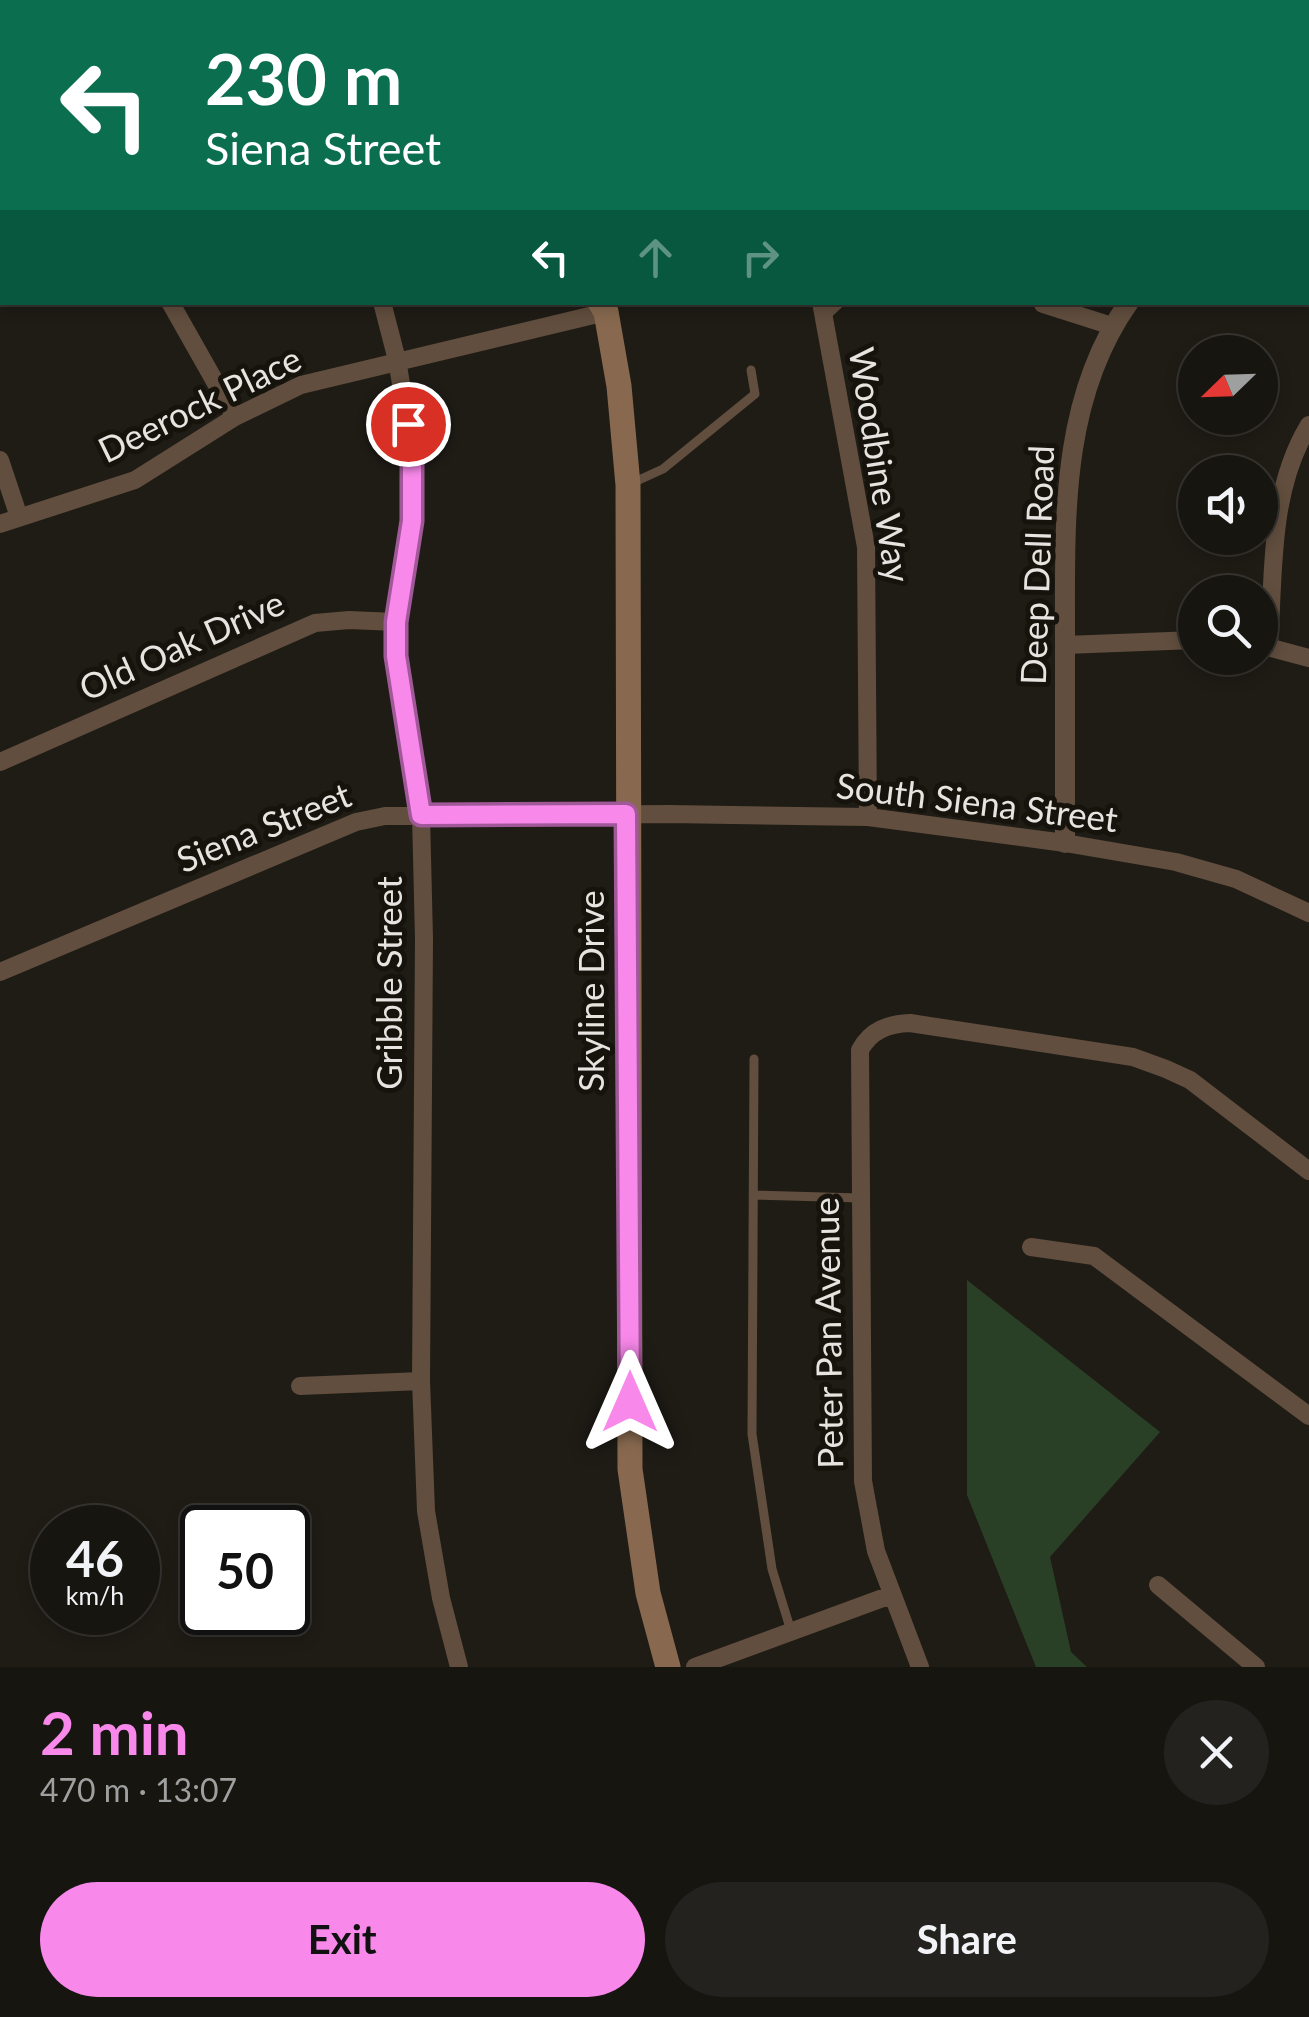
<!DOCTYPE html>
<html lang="en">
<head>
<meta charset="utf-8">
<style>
	:root { --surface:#171510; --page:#24221e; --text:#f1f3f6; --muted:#9e9f9f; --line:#363430; --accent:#f888ea }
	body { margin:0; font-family:Lato,sans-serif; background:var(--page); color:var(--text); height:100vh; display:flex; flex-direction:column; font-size:38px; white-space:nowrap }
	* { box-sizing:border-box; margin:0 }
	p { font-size:32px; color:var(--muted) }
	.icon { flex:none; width:55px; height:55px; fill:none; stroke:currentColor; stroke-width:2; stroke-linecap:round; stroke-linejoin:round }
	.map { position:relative; height:1667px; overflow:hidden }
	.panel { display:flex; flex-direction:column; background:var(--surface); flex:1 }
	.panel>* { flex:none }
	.hud { position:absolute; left:0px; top:0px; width:1310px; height:305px; box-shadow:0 5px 15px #0003,0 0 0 2px var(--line); background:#0b6e4f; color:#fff; overflow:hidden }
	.needle { width:65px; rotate:247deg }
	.buttons { position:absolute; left:1178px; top:335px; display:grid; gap:20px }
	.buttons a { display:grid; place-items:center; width:100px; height:100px; border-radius:50%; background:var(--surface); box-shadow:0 5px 15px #0003,0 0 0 2px var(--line); font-size:50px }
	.speed { position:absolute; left:30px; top:1505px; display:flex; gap:20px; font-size:50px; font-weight:700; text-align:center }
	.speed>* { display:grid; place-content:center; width:130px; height:130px; border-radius:50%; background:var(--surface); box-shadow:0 5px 15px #0003,0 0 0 2px var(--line); line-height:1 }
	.speed small { font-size:25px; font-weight:400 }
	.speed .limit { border:5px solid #111; border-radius:15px; background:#fff; color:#111 }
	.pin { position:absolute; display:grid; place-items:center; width:85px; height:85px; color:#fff; margin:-42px; border:5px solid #fff; border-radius:50%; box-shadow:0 2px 10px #0007 }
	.me { position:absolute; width:110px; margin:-55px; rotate:0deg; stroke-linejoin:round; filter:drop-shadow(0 0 8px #0008) }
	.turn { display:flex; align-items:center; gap:35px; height:210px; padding:0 40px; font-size:45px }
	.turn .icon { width:130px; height:130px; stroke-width:2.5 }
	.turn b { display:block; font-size:70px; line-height:85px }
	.lanes { display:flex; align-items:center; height:95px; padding:0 40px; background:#0003; justify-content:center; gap:50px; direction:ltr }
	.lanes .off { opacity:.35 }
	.round { display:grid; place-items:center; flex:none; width:105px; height:105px; border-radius:52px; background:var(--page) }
	.head { display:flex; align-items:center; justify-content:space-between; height:170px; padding:0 40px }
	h1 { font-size:60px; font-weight:700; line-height:75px; color:var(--accent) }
	.cta { display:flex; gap:20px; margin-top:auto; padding:20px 40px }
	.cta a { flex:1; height:115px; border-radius:60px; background:var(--accent); color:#111; font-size:40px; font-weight:700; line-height:115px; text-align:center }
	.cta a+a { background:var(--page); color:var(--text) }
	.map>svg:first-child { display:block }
	.green { fill:#2a4026 }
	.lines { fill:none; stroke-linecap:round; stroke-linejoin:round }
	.path { stroke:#74716c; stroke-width:2.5; stroke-dasharray:10 5; stroke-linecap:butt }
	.service { stroke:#614e3e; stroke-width:9 }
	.minor { stroke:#614e3e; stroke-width:18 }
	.tertiary { stroke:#614e3e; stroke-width:20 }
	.secondary { stroke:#88694f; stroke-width:25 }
	.route-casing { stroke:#a15898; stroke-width:25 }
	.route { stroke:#f888ea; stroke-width:18 }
	.labels { text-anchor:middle; stroke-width:10; stroke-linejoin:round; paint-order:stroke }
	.street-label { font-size:35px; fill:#e6e4e0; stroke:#16130d }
</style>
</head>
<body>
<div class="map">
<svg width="1309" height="1667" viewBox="0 0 1309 1667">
	<rect width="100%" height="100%" fill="#1f1c16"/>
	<path class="green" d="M 967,1280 L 1160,1432 L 1050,1557 L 1071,1652 L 1087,1667 L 1036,1667 L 967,1495 Z"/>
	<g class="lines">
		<path class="path" d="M 1308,234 L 1309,235"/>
		<path class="service" d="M 915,0 L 920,2
			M 1073,0 L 1079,2
			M 825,317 L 841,302
			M 630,484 L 663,469 L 755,394 L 751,370
			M 754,1059 L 752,1434 L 772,1569 L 791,1631
			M 754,1195 L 860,1198"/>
		<path class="minor" d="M 218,0 L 220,2
			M 707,0 L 709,2
			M 0,20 L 2,24
			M 170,302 L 235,417
			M 382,302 L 397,360 L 412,449 L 413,521 L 396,622 L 395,656 L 421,815 L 424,939 L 421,1381 L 426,1511 L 441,1598 L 459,1667
			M 821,302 L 866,547 L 868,817
			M 1043,304 L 1112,326
			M 0,460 L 19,517
			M 0,524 L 135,480 L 235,417 L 301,385 L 606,312
			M 1065,645 L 1195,640
			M 1260,645 L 1309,658
			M 1269,646 C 1274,571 1269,491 1309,425
			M 0,762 L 315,623 L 349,620 L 396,622
			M 0,972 L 356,822 L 385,816 L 669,814 L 868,817 L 1065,843 L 1176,862 L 1236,879 L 1309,913
			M 1031,1247 L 1094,1256 L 1309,1416
			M 300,1386 L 421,1381
			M 1158,1585 L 1256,1667
			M 695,1667 L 891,1595
			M 920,1667 L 876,1551 L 863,1481 L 860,1050 C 871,1030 888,1024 910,1023 L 1133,1057 L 1166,1069 L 1190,1080 L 1309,1171"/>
		<path class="tertiary" d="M 1308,105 L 1309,104
			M 1065,843 C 1065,771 1065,700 1065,628 C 1065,516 1061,398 1129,302"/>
		<path class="secondary" d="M 453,0 L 455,2
			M 478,0 L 479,2
			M 600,302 L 606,312 L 619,386 L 628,485 L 630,1469 L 648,1593 L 668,1667"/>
	</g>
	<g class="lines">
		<g class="route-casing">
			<path id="route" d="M 408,424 L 412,448 L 412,521 L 396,622 L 396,656 L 421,815 L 626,814 L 630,1402"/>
		</g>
		<use href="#route" class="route"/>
	</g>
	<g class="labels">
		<g class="street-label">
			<text transform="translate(200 405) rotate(-26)" y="12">Deerock Place</text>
			<text transform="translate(879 465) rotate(81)" y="12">Woodbine Way</text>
			<text transform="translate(1038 565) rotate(-88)" y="12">Deep Dell Road</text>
			<text transform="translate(182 646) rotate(-24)" y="12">Old Oak Drive</text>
			<text transform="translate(977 803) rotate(7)" y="12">South Siena Street</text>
			<text transform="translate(264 828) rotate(-22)" y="12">Siena Street</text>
			<text transform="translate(390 983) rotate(-90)" y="12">Gribble Street</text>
			<text transform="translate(592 991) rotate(-90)" y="12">Skyline Drive</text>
			<text transform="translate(829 1333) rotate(-91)" y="12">Peter Pan Avenue</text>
		</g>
	</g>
</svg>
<div class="buttons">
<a><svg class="needle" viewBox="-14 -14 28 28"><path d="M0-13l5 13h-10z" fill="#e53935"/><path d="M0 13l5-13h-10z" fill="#9e9f9f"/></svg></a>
<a><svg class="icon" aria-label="sound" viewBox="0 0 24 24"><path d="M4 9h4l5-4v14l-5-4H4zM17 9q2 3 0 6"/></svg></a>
<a><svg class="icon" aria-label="search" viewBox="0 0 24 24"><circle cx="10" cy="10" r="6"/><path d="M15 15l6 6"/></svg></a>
</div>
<div class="speed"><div>46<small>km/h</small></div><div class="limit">50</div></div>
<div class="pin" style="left:408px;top:424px;background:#d93025"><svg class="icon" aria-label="arrive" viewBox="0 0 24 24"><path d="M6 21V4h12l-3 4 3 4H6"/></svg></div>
<svg class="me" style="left:630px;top:1402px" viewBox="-20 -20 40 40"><path d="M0-17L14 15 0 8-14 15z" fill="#f888ea" stroke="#fff" stroke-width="4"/></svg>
<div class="hud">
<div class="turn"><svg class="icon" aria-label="left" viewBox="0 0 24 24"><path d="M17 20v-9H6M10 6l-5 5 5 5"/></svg><div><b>230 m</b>Siena Street</div></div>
<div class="lanes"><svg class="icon" aria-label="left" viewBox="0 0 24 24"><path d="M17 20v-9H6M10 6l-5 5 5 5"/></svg><svg class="icon off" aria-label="ahead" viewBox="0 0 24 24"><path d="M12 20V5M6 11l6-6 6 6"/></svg><svg class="icon off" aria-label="right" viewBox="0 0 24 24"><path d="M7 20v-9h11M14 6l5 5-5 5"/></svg></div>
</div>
</div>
<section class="panel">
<div class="head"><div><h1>2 min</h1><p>470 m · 13:07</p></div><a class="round"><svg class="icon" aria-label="close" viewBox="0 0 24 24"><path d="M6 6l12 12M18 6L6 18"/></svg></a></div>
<div class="cta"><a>Exit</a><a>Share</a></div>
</section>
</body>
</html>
